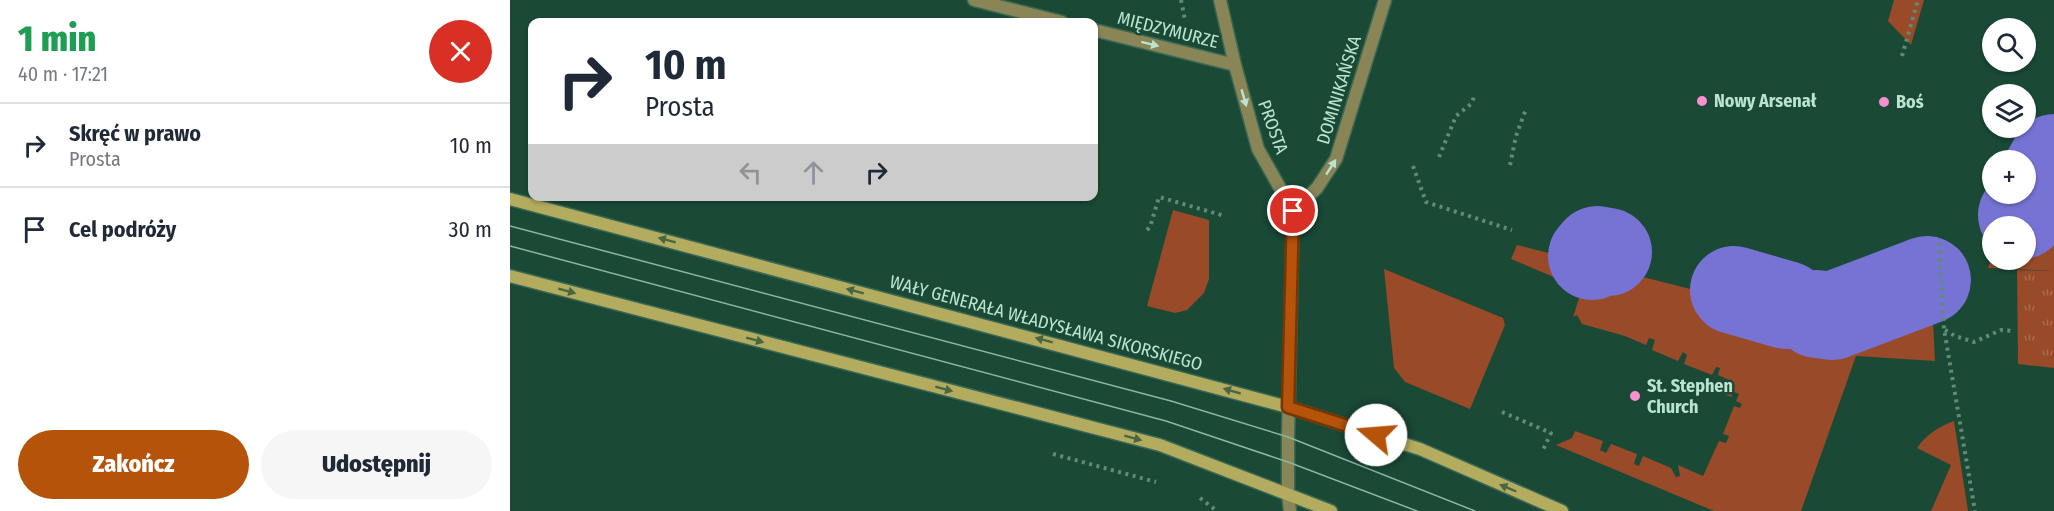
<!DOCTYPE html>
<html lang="pl">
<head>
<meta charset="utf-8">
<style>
	:root { --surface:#fff; --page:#f6f6f7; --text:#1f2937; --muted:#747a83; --line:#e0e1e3; --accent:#b45309 }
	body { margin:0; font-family:"Fira Sans Condensed",sans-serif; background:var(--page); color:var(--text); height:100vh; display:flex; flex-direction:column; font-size:22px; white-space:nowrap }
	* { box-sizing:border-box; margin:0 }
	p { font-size:20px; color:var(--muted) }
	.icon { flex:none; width:33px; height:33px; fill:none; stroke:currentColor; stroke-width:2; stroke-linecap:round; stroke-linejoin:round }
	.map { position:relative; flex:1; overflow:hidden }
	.sheet { display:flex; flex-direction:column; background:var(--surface); width:510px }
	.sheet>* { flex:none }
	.hud { position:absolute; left:18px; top:18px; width:570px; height:183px; border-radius:12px; box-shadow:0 2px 4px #0004; background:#fff; color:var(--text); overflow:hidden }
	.controls { position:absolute; left:1472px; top:18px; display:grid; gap:12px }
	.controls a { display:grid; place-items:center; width:54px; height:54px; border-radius:50%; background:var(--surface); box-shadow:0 2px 4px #0004; font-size:30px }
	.pin { position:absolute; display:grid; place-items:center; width:51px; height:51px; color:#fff; margin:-26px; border:3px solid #fff; border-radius:50%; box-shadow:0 2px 6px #0007 }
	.me { position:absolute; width:66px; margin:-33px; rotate:288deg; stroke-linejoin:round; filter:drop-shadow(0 0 4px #0008) }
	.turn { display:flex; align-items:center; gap:21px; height:126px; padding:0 18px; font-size:27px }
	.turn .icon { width:78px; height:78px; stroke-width:2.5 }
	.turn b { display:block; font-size:42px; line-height:51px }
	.lanes { display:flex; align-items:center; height:57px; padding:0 18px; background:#0003; justify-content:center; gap:30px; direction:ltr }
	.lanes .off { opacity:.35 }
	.round { display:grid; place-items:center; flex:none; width:63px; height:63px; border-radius:32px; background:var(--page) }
	.head { display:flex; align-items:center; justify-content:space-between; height:102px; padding:0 18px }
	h1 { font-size:36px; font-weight:800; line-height:45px; color:#1e9e55 }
	.cta { display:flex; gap:12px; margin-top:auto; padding:12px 18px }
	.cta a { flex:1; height:69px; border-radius:36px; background:var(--accent); color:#fff; font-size:24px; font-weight:800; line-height:69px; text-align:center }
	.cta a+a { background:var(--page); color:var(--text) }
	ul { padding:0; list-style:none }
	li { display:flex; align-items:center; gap:18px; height:84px; padding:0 18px; border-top:2px solid var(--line) }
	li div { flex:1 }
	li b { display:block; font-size:22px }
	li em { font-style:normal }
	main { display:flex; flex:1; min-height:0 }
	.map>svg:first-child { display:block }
	.grass { fill:#994a28 }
	.park { fill:url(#park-tufts) }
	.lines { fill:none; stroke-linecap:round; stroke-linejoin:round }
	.river { stroke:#7773d5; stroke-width:88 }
	.street-casing { stroke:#3a6854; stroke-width:15 }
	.secondary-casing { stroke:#3a6854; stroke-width:15 }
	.path { stroke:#5f8c78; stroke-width:4; stroke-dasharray:3 4.5; stroke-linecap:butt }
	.street { stroke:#898556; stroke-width:12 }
	.secondary { stroke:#b3ab5e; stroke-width:12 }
	.tram { stroke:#8bb6a1; stroke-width:1.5 }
	.oneway { fill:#bae4ce }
	.oneway2 { fill:#486642 }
	.route-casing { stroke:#753606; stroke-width:15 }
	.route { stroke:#b45309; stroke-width:10 }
	.poi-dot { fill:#f690cf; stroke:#1a4936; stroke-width:2 }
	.labels { text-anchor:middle; stroke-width:5; stroke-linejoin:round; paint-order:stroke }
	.street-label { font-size:18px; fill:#bae4ce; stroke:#1a4936 }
	.poi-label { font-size:18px; font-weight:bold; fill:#bae4ce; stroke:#1a4936; text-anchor:start }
</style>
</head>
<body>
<main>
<section class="sheet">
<div class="head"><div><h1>1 min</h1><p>40 m · 17:21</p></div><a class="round" style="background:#d93025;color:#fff"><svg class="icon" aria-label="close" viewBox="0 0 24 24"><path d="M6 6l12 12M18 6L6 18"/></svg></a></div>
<ul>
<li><svg class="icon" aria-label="right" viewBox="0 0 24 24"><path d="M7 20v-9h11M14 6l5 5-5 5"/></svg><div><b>Skręć w prawo</b><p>Prosta</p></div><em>10 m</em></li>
<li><svg class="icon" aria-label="arrive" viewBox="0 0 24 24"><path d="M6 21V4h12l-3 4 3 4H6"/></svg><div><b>Cel podróży</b></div><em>30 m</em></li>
</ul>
<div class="cta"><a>Zakończ</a><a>Udostępnij</a></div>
</section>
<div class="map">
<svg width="1544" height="511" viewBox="0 0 1544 511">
	<defs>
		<pattern id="park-tufts" width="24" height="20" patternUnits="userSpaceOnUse" patternTransform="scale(1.5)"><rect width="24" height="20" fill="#994a28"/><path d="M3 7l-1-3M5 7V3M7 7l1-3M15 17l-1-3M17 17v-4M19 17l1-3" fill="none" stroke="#a96d50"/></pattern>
	</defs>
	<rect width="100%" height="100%" fill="#1a4936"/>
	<path class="grass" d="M 1384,0 L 1414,0 L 1401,45 L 1378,21 Z
		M 1544,122 L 1544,271 L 1478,268 L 1482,256 L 1482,260 L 1515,260 L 1515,226 L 1495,226 L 1510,194 L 1515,194 L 1515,184 Z
		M 663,210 L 699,220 L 699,279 L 694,293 L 677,310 L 665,313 L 637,306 Z
		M 1007,245 L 1318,324 L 1421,284 L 1425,361 L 1346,356 L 1291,511 L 1204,511 L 1046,445 L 1062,438 L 1065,431 L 1093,441 L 1090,450 L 1096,453 L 1101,444 L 1127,454 L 1124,464 L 1129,466 L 1133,456 L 1161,468 L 1166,477 L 1170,476 L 1168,465 L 1193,476 L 1209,441 L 1216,443 L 1219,436 L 1213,434 L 1224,406 L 1230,408 L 1232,404 L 1226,401 L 1229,394 L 1224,392 L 1221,397 L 1214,394 L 1219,380 L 1208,375 L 1210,368 L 1206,367 L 1202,375 L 1174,364 L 1177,355 L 1173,352 L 1168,361 L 1142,350 L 1145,340 L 1139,338 L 1136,345 L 1115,336 L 1072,324 L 1067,315 L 1063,317 L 1072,289 L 1001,259 Z
		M 874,269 L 993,318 L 995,325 L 960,409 L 895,382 L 884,368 Z
		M 1444,421 L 1458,511 L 1421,511 L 1441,465 L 1407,448 C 1417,434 1428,427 1444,421 Z"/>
	<path class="park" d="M 1507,270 L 1544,271 L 1544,368 L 1508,364 Z"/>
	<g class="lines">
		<path class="river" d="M 1512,215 L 1544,158
			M 1082,256 L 1087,250 L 1098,252
			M 1224,290 L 1276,305
			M 1307,314 L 1322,316 L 1417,280"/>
		<g class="street-casing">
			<path id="street" d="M 464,0 L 552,22
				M 710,0 L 725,65 L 748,149 L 783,211 L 778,437 L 778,494 L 780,511
				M 584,30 L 725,65
				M 783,211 L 807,188 L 826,159 L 875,0"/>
		</g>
		<g class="secondary-casing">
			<path id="secondary" d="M 0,199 L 778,407 L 910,449 L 1052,511
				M 0,276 L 650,445 L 821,511"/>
		</g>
		<path class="path" d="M 671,0 L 675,20
			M 1392,56 L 1408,0
			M 929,157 L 946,116 L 961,104 L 965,95
			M 1000,165 L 1006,136 L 1016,109
			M 903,166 L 916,202 L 1002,230
			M 637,230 L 640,227 L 649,197 L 715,216
			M 1429,243 L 1434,329 L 1465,511
			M 1435,330 L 1445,336 L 1464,342 L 1491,330 L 1504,331
			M 992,412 L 1041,433 L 1032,452
			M 543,454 L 646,482
			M 690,498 L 707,511"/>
		<use href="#street" class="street"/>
		<use href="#secondary" class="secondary"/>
		<path class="tram" d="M 0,226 L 661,401 L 778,437 L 965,511
			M 0,246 L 656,421 L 778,462 L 907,511"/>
	</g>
	<defs><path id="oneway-solid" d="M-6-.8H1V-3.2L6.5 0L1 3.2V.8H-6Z" transform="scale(1.5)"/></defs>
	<g class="oneway">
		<use href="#oneway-solid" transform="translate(640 44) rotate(14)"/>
		<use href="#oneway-solid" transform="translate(734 98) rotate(74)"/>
		<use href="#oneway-solid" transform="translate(821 167) rotate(-57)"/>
	</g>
	<g class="oneway2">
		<use href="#oneway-solid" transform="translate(157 240) rotate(-165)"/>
		<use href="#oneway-solid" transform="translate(57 291) rotate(15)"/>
		<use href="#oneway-solid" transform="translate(345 291) rotate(-165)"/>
		<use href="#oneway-solid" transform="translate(245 340) rotate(15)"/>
		<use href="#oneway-solid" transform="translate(534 340) rotate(-165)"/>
		<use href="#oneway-solid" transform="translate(434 389) rotate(15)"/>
		<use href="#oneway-solid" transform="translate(722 391) rotate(-164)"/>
		<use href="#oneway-solid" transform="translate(623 438) rotate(15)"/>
		<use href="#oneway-solid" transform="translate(998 488) rotate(-157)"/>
	</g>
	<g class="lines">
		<g class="route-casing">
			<path id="route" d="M 783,211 L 778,407 L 866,435"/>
		</g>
		<use href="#route" class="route"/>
	</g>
	<g class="poi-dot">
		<circle cx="1192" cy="101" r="6"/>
		<circle cx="1374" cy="102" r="6"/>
		<circle cx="1125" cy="396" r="6"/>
	</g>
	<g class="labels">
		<g class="street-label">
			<text transform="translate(658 30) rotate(14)" y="6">MIĘDZYMURZE</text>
			<text transform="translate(829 90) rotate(-73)" y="6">DOMINIKAŃSKA</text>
			<text transform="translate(763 127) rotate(70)" y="6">PROSTA</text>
			<text transform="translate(536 323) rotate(15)" y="6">WAŁY GENERAŁA WŁADYSŁAWA SIKORSKIEGO</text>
		</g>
		<g class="poi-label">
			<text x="1204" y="107">Nowy Arsenał</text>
			<text x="1386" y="108">Boś</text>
			<text x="1137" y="392">St. Stephen<tspan x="1137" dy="21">Church</tspan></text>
		</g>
	</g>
</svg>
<div class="controls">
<a><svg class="icon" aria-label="search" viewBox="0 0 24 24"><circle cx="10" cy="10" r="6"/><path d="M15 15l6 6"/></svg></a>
<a><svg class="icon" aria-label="layers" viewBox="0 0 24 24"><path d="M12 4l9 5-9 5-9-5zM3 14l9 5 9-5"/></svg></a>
<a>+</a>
<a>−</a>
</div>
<div class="pin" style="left:783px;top:211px;background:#d93025"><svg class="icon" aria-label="arrive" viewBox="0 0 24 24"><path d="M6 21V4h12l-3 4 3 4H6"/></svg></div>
<svg class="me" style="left:866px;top:435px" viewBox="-20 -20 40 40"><circle r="19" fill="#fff"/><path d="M0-13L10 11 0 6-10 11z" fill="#b45309"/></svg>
<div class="hud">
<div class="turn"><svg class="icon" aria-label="right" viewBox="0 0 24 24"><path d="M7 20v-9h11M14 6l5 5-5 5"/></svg><div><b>10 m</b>Prosta</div></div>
<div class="lanes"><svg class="icon off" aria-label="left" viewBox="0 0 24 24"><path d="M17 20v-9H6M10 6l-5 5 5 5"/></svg><svg class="icon off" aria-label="ahead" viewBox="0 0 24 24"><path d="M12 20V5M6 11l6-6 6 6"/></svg><svg class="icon" aria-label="right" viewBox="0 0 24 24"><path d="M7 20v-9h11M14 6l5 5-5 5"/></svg></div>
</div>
</div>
</main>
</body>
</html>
